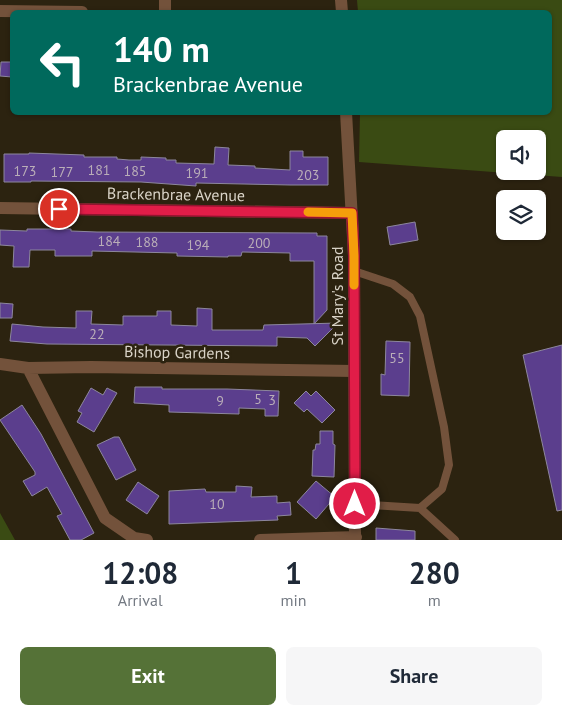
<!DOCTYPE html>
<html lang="en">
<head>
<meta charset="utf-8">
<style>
	:root { --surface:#fff; --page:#f6f6f7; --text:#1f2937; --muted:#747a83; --accent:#557237 }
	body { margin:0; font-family:"PT Sans",sans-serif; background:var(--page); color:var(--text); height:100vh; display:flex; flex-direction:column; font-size:19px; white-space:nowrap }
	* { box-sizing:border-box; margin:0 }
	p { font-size:16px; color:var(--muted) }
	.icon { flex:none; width:28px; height:28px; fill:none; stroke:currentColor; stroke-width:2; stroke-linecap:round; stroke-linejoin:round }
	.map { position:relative; height:540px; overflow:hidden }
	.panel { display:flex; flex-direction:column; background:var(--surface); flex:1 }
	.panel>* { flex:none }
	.banner { position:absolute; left:10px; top:10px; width:542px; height:105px; border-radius:8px; box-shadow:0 1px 4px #0004; background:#00695c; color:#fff; overflow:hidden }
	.fabs { position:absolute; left:496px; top:130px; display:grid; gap:10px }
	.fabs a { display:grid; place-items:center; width:50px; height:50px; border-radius:8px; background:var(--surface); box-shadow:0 1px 4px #0004; font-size:25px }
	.pin { position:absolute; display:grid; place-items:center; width:42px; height:42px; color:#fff; margin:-21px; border:2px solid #fff; border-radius:50%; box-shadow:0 1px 5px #0007 }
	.me { position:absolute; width:55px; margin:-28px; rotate:0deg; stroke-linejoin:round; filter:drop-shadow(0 0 4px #0008) }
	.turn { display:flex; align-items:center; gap:18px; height:105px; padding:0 20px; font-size:22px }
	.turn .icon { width:65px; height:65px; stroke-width:2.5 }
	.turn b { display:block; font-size:35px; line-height:42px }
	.eta { display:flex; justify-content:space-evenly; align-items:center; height:85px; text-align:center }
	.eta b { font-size:30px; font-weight:600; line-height:35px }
	.primary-button { display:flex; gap:10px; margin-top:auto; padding:10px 20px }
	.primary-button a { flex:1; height:58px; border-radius:8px; background:var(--accent); color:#fff; font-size:20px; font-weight:600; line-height:58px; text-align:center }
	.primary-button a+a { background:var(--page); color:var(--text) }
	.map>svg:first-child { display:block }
	.green { fill:#3a4b13; fill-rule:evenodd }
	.building { fill:#5b3e8d; stroke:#8d879d }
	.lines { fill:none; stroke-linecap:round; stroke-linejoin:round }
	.service { stroke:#73523b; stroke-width:8 }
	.minor { stroke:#73523b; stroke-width:12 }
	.route-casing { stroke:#92132f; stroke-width:12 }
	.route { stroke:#e11d48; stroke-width:9 }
	.slow { stroke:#f59e0b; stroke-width:9 }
	.labels { text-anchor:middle; stroke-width:5; stroke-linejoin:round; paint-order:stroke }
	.number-label { font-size:14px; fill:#baaeb8 }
	.street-label { font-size:16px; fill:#d9d3c7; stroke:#2c2310 }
</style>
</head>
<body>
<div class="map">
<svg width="562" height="540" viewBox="0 0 562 540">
	<rect width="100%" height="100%" fill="#2c2310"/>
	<path class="green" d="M 357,0 L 562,0 L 562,177 L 359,162 L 360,113 L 550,112 L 550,12 L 358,12 ZM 505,139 L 538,139 L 538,171 L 505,171 Z
		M 0,513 L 15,540 L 0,540 Z"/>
	<path class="building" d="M 1,62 L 12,62 L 12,77 L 0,76 Z
		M 215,147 L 229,148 L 228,165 L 255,166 L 255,168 L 290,170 L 290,151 L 303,151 L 303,157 L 328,157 L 328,185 L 290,185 L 196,183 L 196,186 L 141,182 L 31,181 L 31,182 L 4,182 L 4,154 L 29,154 L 29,153 L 84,155 L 84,157 L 117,157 L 117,159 L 129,160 L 141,160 L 141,157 L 166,158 L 166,160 L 176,160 L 176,163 L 214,164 Z
		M 415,222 L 418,240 L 390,245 L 387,227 Z
		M 27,229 L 71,229 L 71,231 L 97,232 L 317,233 L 317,236 L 327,236 L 327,310 L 314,324 L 314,261 L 290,261 L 290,253 L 242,252 L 241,256 L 228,256 L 228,257 L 177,256 L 177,253 L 92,251 L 92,256 L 55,256 L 55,250 L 30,250 L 29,267 L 13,267 L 14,246 L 0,245 L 0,230 L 27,231 Z
		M 0,303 L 13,304 L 12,318 L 0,318 Z
		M 197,308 L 212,309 L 212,330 L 263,330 L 264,325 L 338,323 L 315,346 L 307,338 L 277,337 L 277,346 L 47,344 L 10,341 L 12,324 L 43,327 L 76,328 L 76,311 L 92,311 L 91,324 L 123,325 L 123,316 L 157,316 L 157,311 L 171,311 L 171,325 L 197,326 Z
		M 386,341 L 410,342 L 409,396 L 381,395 L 381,374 L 385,375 Z
		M 562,345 L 562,510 L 557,511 L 523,355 Z
		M 135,387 L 162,387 L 162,389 L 227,389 L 279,391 L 278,416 L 265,416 L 265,409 L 239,408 L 239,414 L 169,412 L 169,405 L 134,403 Z
		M 91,388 L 103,395 L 107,388 L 117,393 L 94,432 L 77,422 L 82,413 L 78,411 Z
		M 306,391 L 311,396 L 316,391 L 335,410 L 322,423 L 307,409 L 304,412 L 294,403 Z
		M 22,405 L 41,434 L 94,533 L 81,540 L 70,540 L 57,516 L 62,514 L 47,487 L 32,496 L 23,481 L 35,475 L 35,472 L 0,420 Z
		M 320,431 L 333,431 L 333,444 L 335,445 L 334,477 L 312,476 L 313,450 L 315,450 L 316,444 L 320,444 Z
		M 114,437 L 119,437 L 136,470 L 116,480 L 97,445 Z
		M 316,481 L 335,497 L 316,519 L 297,502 Z
		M 138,482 L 159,496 L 147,514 L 126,500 Z
		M 236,486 L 252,487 L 251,497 L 277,496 L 277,503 L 290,502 L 291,515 L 277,516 L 278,520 L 169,524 L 169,491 L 205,489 L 206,492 L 236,492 Z
		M 376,528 L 415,531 L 415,540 L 376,540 Z"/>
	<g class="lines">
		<path class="service" d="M 354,271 L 393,284 L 410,297 L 420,316 L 444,427 L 449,465 L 442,489 L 420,508
			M 355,504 L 420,508 L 455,540"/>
		<path class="minor" d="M 341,0 L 342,12
			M 0,11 L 82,12
			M 165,12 L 165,0
			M 346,112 L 354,256 L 355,540
			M 0,208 L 352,213
			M 0,364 L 28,368 L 91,367 L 354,371
			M 28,368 L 105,518 L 134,538 L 147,540
			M 260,540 L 356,537"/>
	</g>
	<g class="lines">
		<g class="route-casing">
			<path id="route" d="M 59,209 L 352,213 L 354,256 L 355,504"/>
		</g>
		<use href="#route" class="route"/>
		<path class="slow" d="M 308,212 L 352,213 L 354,256 L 354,285"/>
	</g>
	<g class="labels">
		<g class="number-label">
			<text x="99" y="175">181</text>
			<text x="25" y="176">173</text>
			<text x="135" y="176">185</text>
			<text x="62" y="177">177</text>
			<text x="197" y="178">191</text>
			<text x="308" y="180">203</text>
			<text x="109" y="246">184</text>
			<text x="147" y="247">188</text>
			<text x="259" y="248">200</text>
			<text x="198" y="250">194</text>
			<text x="97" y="339">22</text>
			<text x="397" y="363">55</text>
			<text x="258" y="404">5</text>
			<text x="272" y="405">3</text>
			<text x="220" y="406">9</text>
			<text x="217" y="509">10</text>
		</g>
		<g class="street-label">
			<text transform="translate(176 194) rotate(1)" y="6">Brackenbrae Avenue</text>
			<text transform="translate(337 296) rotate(-90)" y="6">St Mary's Road</text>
			<text transform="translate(177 352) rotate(1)" y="6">Bishop Gardens</text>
		</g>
	</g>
</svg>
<div class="fabs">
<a><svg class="icon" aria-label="sound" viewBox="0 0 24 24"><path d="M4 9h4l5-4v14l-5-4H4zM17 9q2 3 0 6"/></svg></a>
<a><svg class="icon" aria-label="layers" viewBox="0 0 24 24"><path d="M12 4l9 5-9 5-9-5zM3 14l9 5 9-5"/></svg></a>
</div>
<div class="pin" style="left:59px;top:209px;background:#d93025"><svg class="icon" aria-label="arrive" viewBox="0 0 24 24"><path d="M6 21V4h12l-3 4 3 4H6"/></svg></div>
<svg class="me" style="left:355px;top:504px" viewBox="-20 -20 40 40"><circle r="17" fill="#e11d48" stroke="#fff" stroke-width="3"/><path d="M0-11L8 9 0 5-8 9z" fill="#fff"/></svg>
<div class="banner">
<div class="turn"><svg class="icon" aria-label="left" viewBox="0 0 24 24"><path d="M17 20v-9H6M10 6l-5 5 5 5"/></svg><div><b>140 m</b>Brackenbrae Avenue</div></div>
</div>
</div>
<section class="panel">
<div class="eta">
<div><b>12:08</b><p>Arrival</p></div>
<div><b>1</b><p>min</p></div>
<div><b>280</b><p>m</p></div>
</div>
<div class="primary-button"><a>Exit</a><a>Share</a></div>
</section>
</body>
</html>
